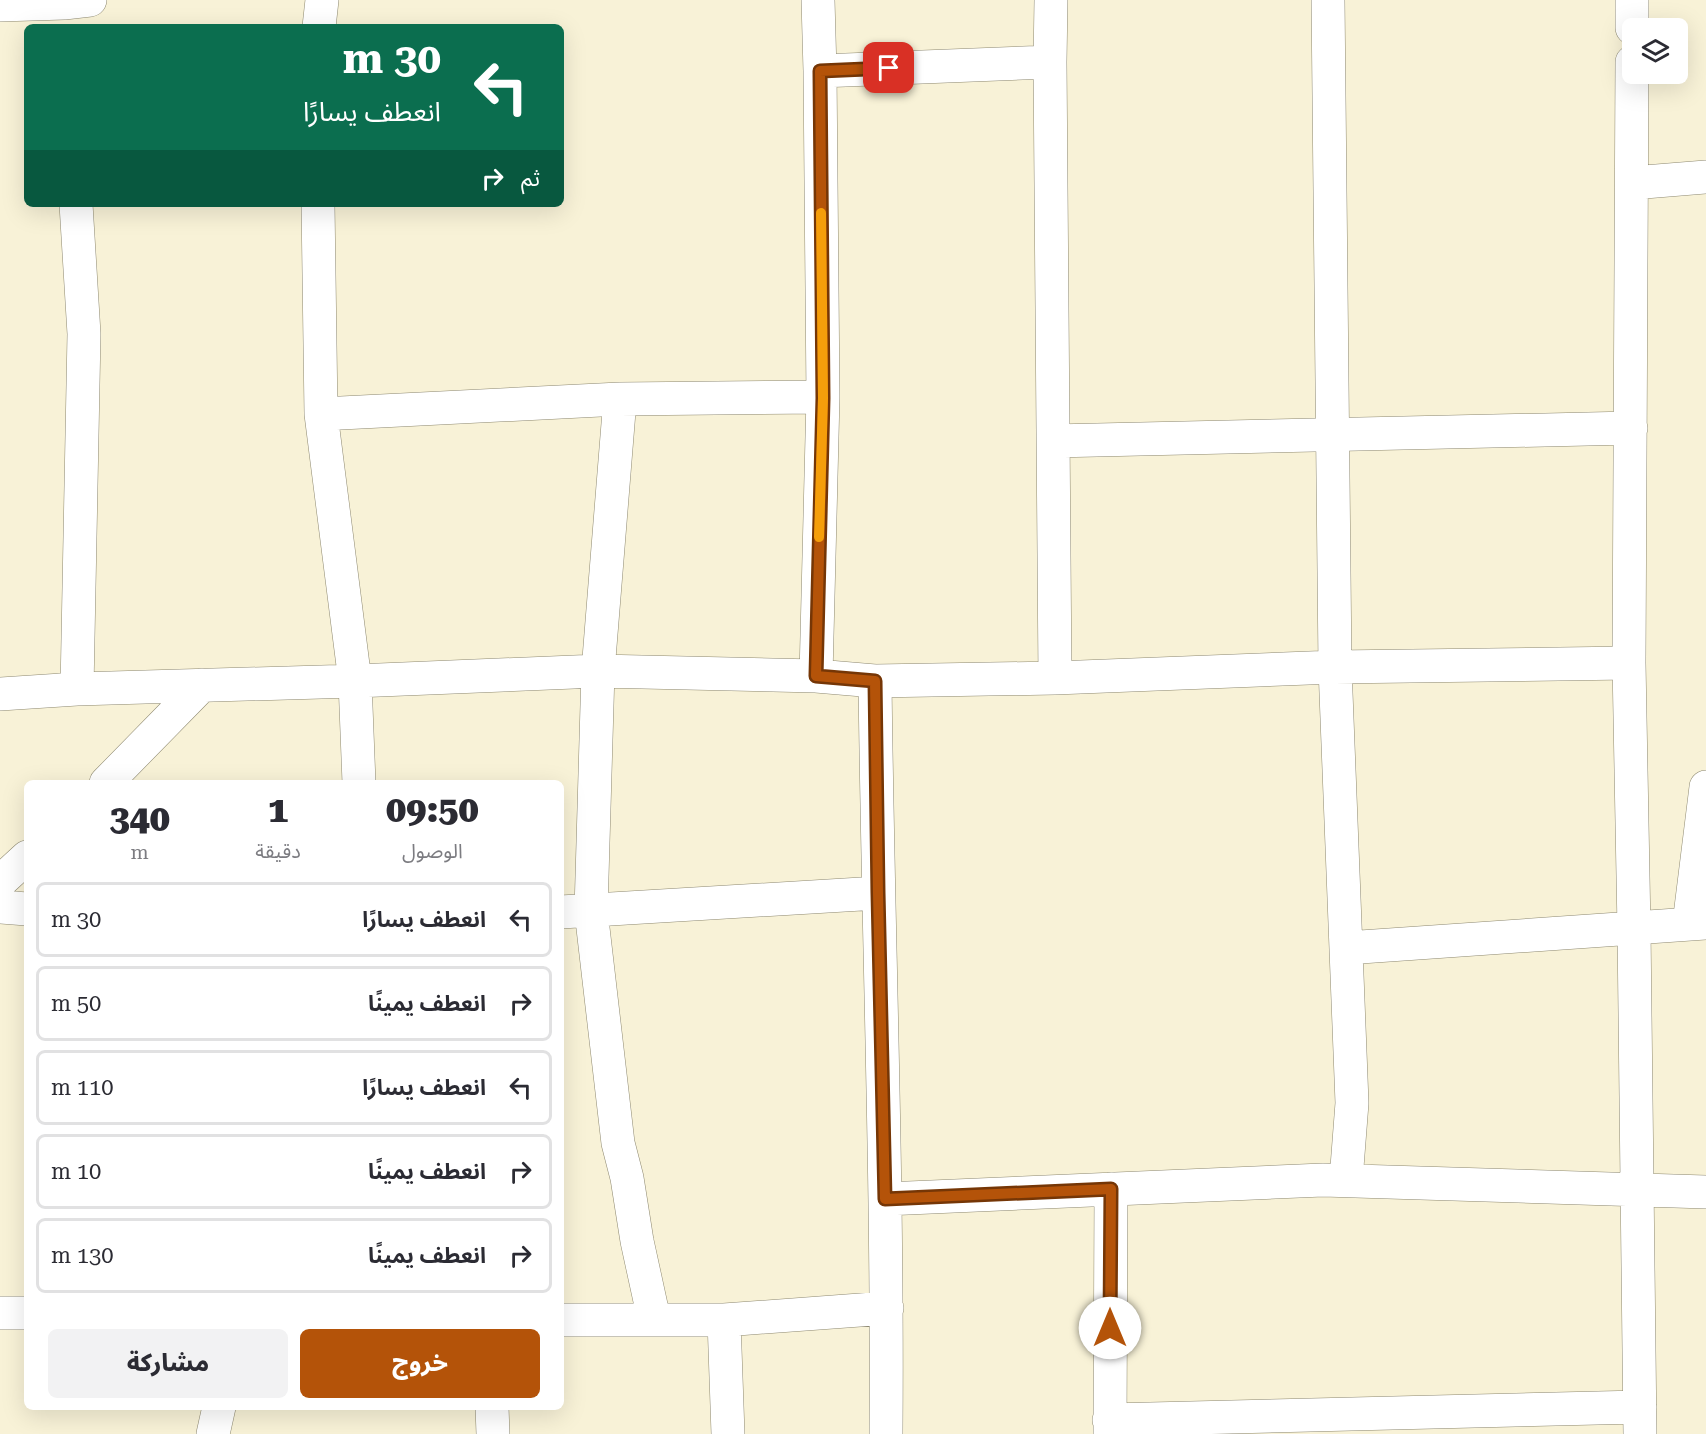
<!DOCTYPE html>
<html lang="ar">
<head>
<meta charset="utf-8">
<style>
	:root { --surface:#fff; --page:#f2f2f3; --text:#2b2b33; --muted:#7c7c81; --line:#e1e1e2; --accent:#b45309 }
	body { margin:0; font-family:"Roboto Serif","Noto Sans Arabic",serif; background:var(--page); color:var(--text); direction:rtl; height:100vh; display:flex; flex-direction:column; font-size:22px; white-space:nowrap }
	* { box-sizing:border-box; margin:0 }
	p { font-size:20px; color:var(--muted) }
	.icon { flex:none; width:33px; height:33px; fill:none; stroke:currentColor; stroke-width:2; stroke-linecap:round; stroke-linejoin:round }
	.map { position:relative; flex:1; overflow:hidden; direction:ltr }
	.side { position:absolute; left:24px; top:780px; width:540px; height:630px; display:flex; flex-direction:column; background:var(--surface); border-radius:9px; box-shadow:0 6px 24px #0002; direction:rtl }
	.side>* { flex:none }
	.hud { position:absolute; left:24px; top:24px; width:540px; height:183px; border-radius:9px; box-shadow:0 6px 24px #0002; direction:rtl; background:#0b6e4f; color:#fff; overflow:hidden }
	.tools { position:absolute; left:1622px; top:18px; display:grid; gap:12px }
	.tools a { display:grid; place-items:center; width:66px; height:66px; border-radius:9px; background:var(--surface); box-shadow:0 6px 24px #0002; font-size:30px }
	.pin { position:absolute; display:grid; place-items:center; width:51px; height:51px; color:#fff; margin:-26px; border-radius:12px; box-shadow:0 3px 9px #0006 }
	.me { position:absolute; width:66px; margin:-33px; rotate:0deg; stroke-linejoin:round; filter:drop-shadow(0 0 4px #0008) }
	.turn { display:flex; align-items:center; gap:21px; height:126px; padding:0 24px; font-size:27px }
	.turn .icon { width:78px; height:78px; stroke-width:2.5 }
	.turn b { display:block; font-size:42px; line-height:51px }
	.then { display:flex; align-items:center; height:57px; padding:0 24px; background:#0003; gap:12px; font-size:22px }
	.eta { display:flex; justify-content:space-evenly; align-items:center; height:102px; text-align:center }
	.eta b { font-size:36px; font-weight:800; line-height:42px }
	.cta { display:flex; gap:12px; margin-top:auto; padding:12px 24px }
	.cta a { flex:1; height:69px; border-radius:9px; background:var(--accent); color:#fff; font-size:24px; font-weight:800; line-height:69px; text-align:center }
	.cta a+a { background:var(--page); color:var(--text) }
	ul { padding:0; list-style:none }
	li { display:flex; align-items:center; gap:18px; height:75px; margin:0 12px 9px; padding:0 12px; border:3px solid var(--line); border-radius:9px }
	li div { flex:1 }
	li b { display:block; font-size:22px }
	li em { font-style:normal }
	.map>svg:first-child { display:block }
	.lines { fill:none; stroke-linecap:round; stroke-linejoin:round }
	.minor-casing { stroke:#8e8971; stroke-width:34 }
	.minor { stroke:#fff; stroke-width:33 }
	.route-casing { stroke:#753606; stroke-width:15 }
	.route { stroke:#b45309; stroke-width:10 }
	.slow { stroke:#f59e0b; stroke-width:10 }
</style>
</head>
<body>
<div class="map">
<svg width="1706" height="1434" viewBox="0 0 1706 1434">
	<rect width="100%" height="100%" fill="#f8f2d7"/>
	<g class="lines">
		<g class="minor-casing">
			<path id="minor" d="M 1051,0 L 1050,62 L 1055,678
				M 1328,0 L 1335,667 L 1352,1103 L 1346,1180
				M 0,5 L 64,3 L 90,0
				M 319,27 L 322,0
				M 1632,28 L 1632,0
				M 1632,62 L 1629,663 L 1634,929 L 1640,1434
				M 820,71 L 1050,62
				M 1632,183 L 1706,177
				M 76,204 L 84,334 L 77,689
				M 318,204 L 321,414 L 355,681 L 359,783
				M 620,399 L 598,671 L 591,911 L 618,1143 L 627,1178 L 637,1241 L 654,1319
				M 321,414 L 620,399 L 823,397
				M 1053,441 L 1631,428
				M 816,676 L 823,397 L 820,71 L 818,0
				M 875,681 C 878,932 888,1183 886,1434
				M 0,694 L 77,689 L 355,681 L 598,671 L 816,676 L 875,681 L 1055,678 L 1335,667 L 1629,663
				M 106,783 L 202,685
				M 0,882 L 27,857
				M 0,907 L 27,909
				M 561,912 L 878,893
				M 1689,924 L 1706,787
				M 1346,948 L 1706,923
				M 885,1199 L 1323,1180 L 1706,1192
				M 0,1313 L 27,1313
				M 561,1320 L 724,1320 L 887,1308
				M 724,1320 L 728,1434
				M 492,1407 L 493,1434
				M 1109,1420 L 1640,1407
				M 213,1434 L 219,1407
				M 1110,1434 L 1111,1189"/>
		</g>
		<use href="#minor" class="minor"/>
	</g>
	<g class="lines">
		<g class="route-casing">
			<path id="route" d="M 889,68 L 820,71 L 823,398 L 816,676 L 875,681 L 878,893 L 885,1199 L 1111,1189 L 1110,1328"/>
		</g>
		<use href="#route" class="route"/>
		<path class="slow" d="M 819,537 L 823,398 L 821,213"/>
	</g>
</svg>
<div class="tools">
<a><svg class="icon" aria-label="layers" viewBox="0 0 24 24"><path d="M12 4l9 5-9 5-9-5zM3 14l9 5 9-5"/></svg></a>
</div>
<div class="pin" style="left:889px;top:68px;background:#d93025"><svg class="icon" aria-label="arrive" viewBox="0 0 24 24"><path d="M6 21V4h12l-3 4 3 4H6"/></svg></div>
<svg class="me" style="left:1110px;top:1328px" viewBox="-20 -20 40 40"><circle r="19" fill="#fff"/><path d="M0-13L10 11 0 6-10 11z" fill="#b45309"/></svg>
<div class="hud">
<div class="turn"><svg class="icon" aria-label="left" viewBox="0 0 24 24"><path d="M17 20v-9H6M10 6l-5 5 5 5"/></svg><div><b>30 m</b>انعطف يسارًا</div></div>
<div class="then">ثم<svg class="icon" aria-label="right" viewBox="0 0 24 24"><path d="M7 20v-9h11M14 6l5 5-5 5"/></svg></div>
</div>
<section class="side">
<div class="eta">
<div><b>09:50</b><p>الوصول</p></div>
<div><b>1</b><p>دقيقة</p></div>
<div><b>340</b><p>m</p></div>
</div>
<ul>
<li><svg class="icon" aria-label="left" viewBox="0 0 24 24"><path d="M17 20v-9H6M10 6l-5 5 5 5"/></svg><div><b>انعطف يسارًا</b></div><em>30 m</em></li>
<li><svg class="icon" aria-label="right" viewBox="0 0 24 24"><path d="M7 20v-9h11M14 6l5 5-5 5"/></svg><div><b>انعطف يمينًا</b></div><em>50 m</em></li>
<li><svg class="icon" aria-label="left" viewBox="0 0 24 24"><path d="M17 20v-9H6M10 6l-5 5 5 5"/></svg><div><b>انعطف يسارًا</b></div><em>110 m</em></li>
<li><svg class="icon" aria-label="right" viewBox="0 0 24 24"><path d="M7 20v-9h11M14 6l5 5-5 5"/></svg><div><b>انعطف يمينًا</b></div><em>10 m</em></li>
<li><svg class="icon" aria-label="right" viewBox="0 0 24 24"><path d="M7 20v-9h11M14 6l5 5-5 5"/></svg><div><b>انعطف يمينًا</b></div><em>130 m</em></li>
</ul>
<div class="cta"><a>خروج</a><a>مشاركة</a></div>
</section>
</div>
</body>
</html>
